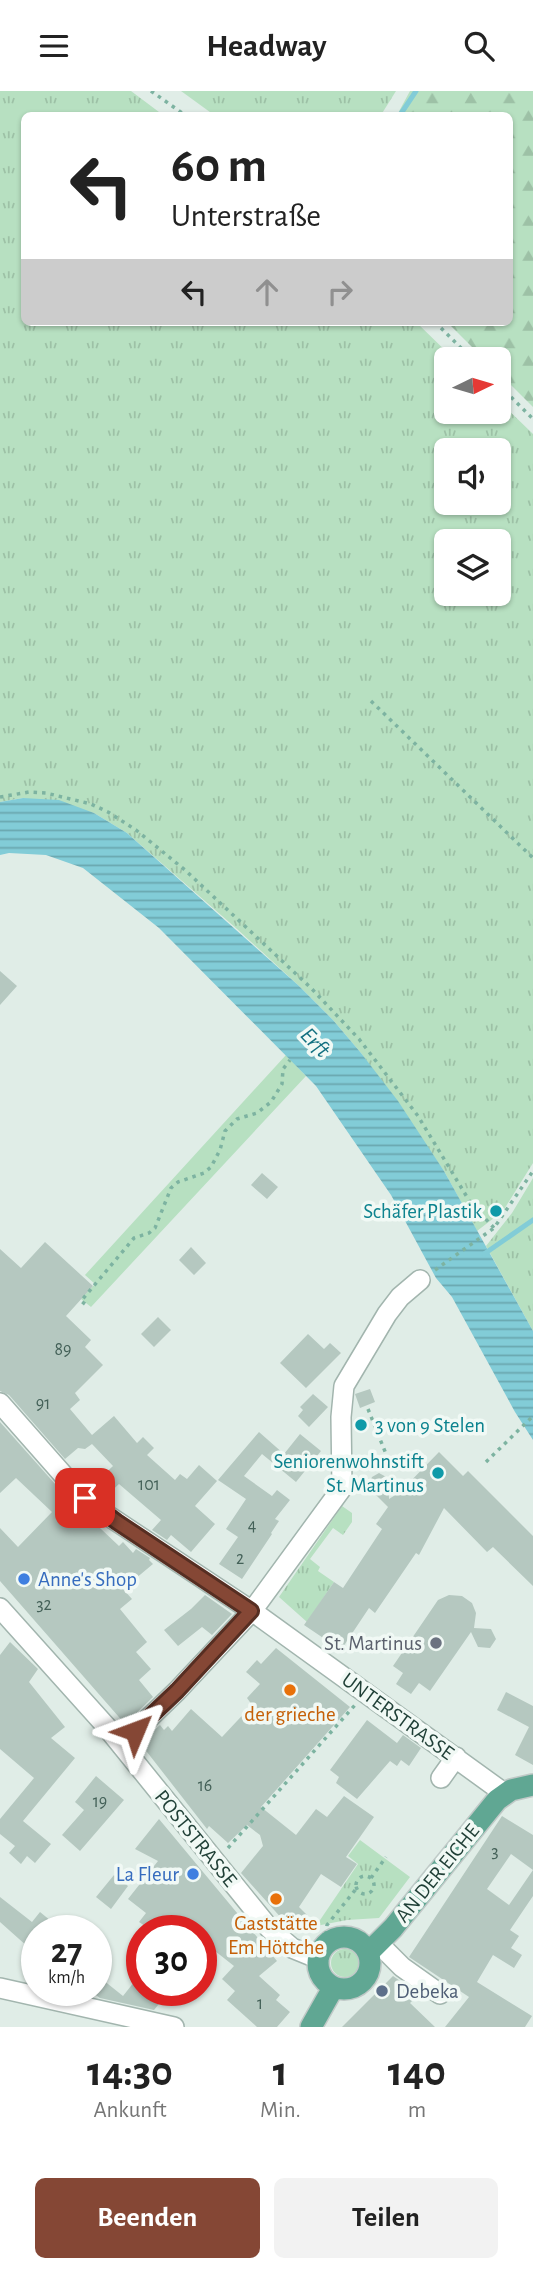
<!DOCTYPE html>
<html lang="de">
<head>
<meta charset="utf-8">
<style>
	:root { --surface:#fff; --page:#f2f2f2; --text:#222; --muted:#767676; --accent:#854735 }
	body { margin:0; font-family:"Alegreya Sans",sans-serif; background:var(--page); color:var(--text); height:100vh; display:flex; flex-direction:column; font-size:26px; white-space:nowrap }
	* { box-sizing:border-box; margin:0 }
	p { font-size:23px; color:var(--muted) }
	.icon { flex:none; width:38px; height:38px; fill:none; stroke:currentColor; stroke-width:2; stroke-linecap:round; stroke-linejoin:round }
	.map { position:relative; height:1936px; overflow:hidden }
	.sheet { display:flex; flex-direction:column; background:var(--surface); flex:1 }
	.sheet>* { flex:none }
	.banner { position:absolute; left:21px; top:21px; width:492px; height:214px; border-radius:10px; box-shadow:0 2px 5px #0004; background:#fff; color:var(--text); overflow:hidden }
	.needle { width:46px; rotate:85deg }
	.fabs { position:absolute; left:434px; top:256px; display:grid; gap:14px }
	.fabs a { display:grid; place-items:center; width:77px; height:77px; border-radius:10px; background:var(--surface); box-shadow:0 2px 5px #0004; font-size:35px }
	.speed { position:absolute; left:21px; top:1824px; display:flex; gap:14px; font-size:35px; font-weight:700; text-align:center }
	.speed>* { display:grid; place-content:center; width:91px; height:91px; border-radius:50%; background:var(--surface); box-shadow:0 2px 5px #0004; line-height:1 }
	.speed small { font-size:18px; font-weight:400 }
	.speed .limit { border:10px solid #d22; background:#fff; color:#111 }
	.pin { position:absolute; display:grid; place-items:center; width:60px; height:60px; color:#fff; margin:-30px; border-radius:14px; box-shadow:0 4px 10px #0006 }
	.me { position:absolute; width:77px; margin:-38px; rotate:46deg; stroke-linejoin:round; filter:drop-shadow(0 0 5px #0008) }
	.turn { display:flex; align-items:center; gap:24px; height:147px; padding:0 35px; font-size:32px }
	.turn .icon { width:91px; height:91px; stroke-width:2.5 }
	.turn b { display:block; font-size:49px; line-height:60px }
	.lanes { display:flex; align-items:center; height:66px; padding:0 35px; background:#0003; justify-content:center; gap:35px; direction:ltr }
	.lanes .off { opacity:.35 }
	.eta { display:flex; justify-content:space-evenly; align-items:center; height:119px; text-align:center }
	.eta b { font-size:42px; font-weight:700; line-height:49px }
	.primary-button { display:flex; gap:14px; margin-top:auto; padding:14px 35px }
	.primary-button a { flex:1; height:80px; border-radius:10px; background:var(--accent); color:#fff; font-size:28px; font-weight:700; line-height:80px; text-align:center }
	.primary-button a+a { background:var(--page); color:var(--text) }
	header { display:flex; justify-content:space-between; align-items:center; height:91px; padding:0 35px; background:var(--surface); font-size:32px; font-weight:700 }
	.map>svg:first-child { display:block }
	.grass { fill:url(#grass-tufts); fill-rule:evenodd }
	.forest { fill:url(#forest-firs) }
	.garden { fill:#b7e0c1 }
	.water { fill:url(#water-rules) }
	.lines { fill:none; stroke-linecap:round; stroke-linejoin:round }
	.stream { stroke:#82ccd7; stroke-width:5 }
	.building { fill:#b5c8c0 }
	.minor-casing { stroke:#a2b5ae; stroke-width:22 }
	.major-casing { stroke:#c0c9c7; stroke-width:24 }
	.path { stroke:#7db3a1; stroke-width:3.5; stroke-dasharray:3.5 5; stroke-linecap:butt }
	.minor { stroke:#fff; stroke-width:19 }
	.major { stroke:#60a793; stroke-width:21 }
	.route-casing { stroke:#562e22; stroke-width:18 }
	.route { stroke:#854735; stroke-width:12 }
	.culture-dot { fill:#0f9aa8; stroke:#f1f9f5; stroke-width:2.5 }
	.shop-dot { fill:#3f7fe0; stroke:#f1f9f5; stroke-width:2.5 }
	.worship-dot { fill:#6b7280; stroke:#f1f9f5; stroke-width:2.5 }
	.food-dot { fill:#e8710a; stroke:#f1f9f5; stroke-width:2.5 }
	.service-dot { fill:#5c6f8a; stroke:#f1f9f5; stroke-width:2.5 }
	.labels { text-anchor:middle; stroke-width:7; stroke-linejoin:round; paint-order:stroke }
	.number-label { font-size:18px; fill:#446158 }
	.culture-label { font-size:21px; fill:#0d838f; stroke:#f1f9f5; text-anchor:end }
	.shop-label { font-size:21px; fill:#366cbe; stroke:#f1f9f5; text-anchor:start }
	.worship-label { font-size:21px; fill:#5b616d; stroke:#f1f9f5; text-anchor:end }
	.food-label { font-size:21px; fill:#c56008; stroke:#f1f9f5 }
	.street-label { font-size:21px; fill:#1f3f36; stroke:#f1f9f5 }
	.service-label { font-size:21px; fill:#4e5e75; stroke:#f1f9f5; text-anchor:start }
	.water-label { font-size:23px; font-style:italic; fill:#137080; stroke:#f1f9f5 }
</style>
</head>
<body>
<header><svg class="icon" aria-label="menu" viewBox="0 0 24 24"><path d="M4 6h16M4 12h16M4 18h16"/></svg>Headway<svg class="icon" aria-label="search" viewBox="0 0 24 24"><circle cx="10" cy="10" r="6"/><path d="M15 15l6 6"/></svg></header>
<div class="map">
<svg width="533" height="1936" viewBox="0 0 533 1936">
	<defs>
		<pattern id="grass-tufts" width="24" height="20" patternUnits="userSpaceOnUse" patternTransform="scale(1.75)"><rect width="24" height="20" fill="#b7e0c1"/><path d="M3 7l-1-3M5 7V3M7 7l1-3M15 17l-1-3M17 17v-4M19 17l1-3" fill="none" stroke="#9dc1a6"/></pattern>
		<pattern id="forest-firs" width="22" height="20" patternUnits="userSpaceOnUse" patternTransform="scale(1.75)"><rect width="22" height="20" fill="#b7e0c1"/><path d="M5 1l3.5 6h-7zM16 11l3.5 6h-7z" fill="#9dc1a6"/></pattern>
		<pattern id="water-rules" width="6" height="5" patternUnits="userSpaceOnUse" patternTransform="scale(1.75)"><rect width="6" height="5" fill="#82ccd7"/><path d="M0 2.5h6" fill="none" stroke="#6aa7af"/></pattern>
	</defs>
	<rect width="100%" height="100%" fill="#e0ede7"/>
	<path class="grass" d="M 0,0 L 131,0 L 163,24 L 24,24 L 24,231 L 416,231 L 454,268 L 446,268 L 446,320 L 499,320 L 499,310 L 533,343 L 533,1072 L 503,1120 L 477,1140 L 444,1080 L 361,962 L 333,929 L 298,894 L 237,838 L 127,742 L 94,722 L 23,707 L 0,711 ZM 446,359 L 499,359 L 499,411 L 446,411 ZM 446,450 L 499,450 L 499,502 L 446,502 Z
		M 181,0 L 396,0 L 381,24 L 214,24 Z
		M 533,1087 L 533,1240 L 486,1155 L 512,1122 Z
		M 342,1415 L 352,1422 L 352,1431 L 343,1444 L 333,1437 L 310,1468 L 320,1476 L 318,1480 L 334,1491 L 307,1531 L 279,1506 Z
		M 360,1749 L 410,1786 L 379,1827 L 347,1829 L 316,1835 L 358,1773 L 348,1765 Z
		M331 1872a14 14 0 1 1 28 0a14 14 0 1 1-28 0Z"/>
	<path class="forest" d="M 410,0 L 533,0 L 533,316 L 499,282 L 499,268 L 484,268 L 447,231 L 509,231 L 509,24 L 397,24 Z"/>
	<path class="garden" d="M 286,964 L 306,985 L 91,1216 L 81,1208 L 95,1193 L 85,1184 Z"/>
	<path class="water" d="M 23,707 L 59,709 L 94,722 L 127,742 L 298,894 L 333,929 L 361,962 L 398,1010 L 444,1080 L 533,1240 L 533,1349 L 515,1321 L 452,1206 L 436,1187 L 391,1104 L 316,995 L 159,837 L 83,777 L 46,764 L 9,762 L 0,764 L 0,711 Z"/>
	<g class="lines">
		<path class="stream" d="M 400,24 L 416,0
			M 484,1163 L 533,1129"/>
	</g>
	<path class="building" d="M 0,880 L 17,895 L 0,914 Z
		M 262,1082 L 278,1096 L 267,1108 L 251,1094 Z
		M 45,1151 L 93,1195 L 66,1225 L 91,1249 L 85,1256 L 103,1274 L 75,1302 L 80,1309 L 70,1318 L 92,1344 L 114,1325 L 137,1352 L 143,1346 L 154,1357 L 147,1364 L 175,1389 L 180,1383 L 187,1388 L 199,1374 L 217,1390 L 195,1415 L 215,1433 L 191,1461 L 171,1444 L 167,1449 L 152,1439 L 161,1429 L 119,1393 L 104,1407 L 92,1395 L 113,1375 L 92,1353 L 85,1358 L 78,1357 L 65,1368 L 9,1304 L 0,1300 L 0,1158 L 21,1177 Z
		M 191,1156 L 206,1172 L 194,1184 L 179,1169 Z
		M 158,1226 L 171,1239 L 154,1256 L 141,1243 Z
		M 308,1243 L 324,1258 L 330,1252 L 341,1262 L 306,1297 L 280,1272 Z
		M 370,1298 L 375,1311 L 360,1317 L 355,1303 Z
		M 313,1303 L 328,1316 L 309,1336 L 298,1325 L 303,1319 L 300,1316 Z
		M 0,1331 L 64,1403 L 119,1455 L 123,1451 L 133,1462 L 136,1458 L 150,1467 L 149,1469 L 153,1473 L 123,1498 L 132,1508 L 120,1518 L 147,1551 L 136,1561 L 151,1578 L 139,1589 L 153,1606 L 125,1633 L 0,1490 L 0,1437 L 18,1456 L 52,1421 L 16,1387 L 0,1402 Z
		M 259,1341 L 284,1363 L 300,1343 L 321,1360 L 296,1391 L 262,1363 L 244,1385 L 272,1405 L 277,1399 L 290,1409 L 275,1428 L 279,1430 L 271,1442 L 272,1443 L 242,1488 L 219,1473 L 238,1446 L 226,1438 L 246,1408 L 218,1389 Z
		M 439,1361 L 463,1385 L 468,1380 L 533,1445 L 533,1495 L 493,1456 L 487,1461 L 444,1417 L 419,1464 L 416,1462 L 375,1522 L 369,1517 L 341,1559 L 304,1534 L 334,1491 L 343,1497 L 382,1438 L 376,1433 L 388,1416 L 370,1398 L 369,1393 L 372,1386 L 379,1382 L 388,1387 L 389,1408 L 400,1401 Z
		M 205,1504 L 232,1523 L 212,1544 L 202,1536 L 178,1555 L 164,1539 L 191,1518 Z
		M 449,1504 L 462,1505 L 472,1512 L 476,1522 L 474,1537 L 491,1538 L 496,1548 L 490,1557 L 478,1556 L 471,1541 L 430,1600 L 419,1592 L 411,1603 L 396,1593 L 403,1582 L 393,1575 L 438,1509 Z
		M 10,1551 L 38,1578 L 29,1591 L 65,1636 L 51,1647 L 75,1667 L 23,1730 L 51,1753 L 35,1772 L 27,1765 L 21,1773 L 9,1762 L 15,1755 L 0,1743 L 0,1728 L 34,1687 L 0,1658 L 0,1564 Z
		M 276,1557 L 350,1616 L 261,1716 L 296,1744 L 316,1718 L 327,1726 L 344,1705 L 374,1726 L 346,1766 L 357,1773 L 341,1796 L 321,1783 L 299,1816 L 307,1824 L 292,1839 L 241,1782 L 263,1755 L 260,1744 L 247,1734 L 228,1752 L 209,1735 L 207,1738 L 140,1652 L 160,1634 L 164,1639 L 168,1635 L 172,1640 L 191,1618 L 222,1646 L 252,1614 L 247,1607 L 260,1593 L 246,1581 L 257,1569 L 261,1573 Z
		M 506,1601 L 533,1615 L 533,1674 L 515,1664 L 529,1636 L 497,1619 Z
		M 367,1629 L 397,1652 L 403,1644 L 421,1657 L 409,1675 L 401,1669 L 397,1675 L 390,1670 L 357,1708 L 336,1692 L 339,1686 L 330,1679 Z
		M 96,1685 L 124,1709 L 80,1760 L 62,1744 L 84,1719 L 75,1711 Z
		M 502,1725 L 533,1744 L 533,1779 L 511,1763 L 487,1798 L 509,1814 L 533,1779 L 533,1805 L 510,1839 L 519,1845 L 511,1857 L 522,1864 L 514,1877 L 493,1864 L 477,1891 L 532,1925 L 525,1936 L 445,1936 L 469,1906 L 409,1866 Z
		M 159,1728 L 277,1870 L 259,1885 L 280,1904 L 276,1909 L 290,1921 L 277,1936 L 257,1936 L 227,1909 L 235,1900 L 222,1888 L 234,1875 L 201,1849 L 201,1839 L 188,1839 L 173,1828 L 169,1833 L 162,1827 L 151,1839 L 139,1831 L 146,1822 L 128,1808 L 158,1770 L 135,1758 Z
		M 114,1784 L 128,1795 L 111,1818 L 96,1806 Z
		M 0,1806 L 32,1831 L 40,1821 L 62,1839 L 37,1839 L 37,1864 L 0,1831 Z
		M 142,1881 L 142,1899 L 170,1899 L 154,1919 L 100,1907 L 93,1902 L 103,1889 L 123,1905 Z
		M 393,1885 L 419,1903 L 410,1912 L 435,1936 L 342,1936 Z"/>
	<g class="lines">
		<g class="minor-casing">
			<path id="minor" d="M 0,1312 L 73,1395 L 101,1420 L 252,1520 L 504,1702
				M 0,1517 L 105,1634 L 269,1837 L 292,1857 L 319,1868
				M 121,1654 L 177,1600 L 252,1520 L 342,1397 L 341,1326 L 344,1295 L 387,1223 L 400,1206 L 420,1189
				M 441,1687 L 456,1666
				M 378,1852 L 402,1876 L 440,1903
				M 0,1897 L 174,1936"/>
		</g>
		<g class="major-casing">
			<path id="major" d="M318 1872a26 26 0 1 1 52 0a26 26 0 1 1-52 0Z
				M 369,1861 L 393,1837 L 497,1709 L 511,1699 L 533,1694
				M 311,1936 L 333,1897"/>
		</g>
		<path class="path" d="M 151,0 L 185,24
			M 435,231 L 472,268
			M 499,294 L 533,328
			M 371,610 L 533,767
			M 0,706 L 29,701 L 46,702 L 91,713 L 108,721 L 136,739 L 185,779 L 311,897 L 359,948 L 418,1025 L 470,1111 L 494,1137
			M 435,1179 L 494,1137 L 533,1080
			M 85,1213 L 81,1210 L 134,1147 L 149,1142 L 155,1137 L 171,1097 L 178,1091 L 204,1082 L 211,1076 L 220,1059 L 225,1040 L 237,1028 L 257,1022 L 271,1011 L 282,993 L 283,978 L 290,969
			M 368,1318 L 386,1363
			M 486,1371 L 533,1325
			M 228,1757 L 355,1614
			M356 1794a9 9 0 1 1 18 0a9 9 0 1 1-18 0Z
			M 371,1787 L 386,1766
			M 325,1852 L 327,1834 L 356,1798"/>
		<use href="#minor" class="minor"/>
		<use href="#major" class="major"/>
	</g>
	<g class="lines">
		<g class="route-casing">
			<path id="route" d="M 85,1407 L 117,1431 L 251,1520 L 177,1600 L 135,1640"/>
		</g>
		<use href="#route" class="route"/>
	</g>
	<g class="culture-dot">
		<circle cx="496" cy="1120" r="7"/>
		<circle cx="361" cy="1334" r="7"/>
		<circle cx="438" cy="1382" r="7"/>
	</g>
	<g class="shop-dot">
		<circle cx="24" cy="1488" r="7"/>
		<circle cx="193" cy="1783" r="7"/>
	</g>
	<circle class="worship-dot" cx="436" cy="1552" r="7"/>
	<g class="food-dot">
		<circle cx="290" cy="1599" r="7"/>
		<circle cx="276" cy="1808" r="7"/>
	</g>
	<circle class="service-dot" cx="382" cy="1900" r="7"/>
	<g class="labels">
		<g class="number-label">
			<text x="63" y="1264">89</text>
			<text x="43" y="1318">91</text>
			<text x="149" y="1399">101</text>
			<text x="252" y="1440">4</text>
			<text x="240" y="1473">2</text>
			<text x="44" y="1519">32</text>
			<text x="205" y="1700">16</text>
			<text x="100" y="1716">19</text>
			<text x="495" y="1766">3</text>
			<text x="260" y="1918">1</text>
		</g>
		<g class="culture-label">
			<text x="482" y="1127">Schäfer Plastik</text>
			<text x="375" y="1341" text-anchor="start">3 von 9 Stelen</text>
			<text x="424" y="1377">Seniorenwohnstift<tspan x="424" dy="24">St. Martinus</tspan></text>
		</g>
		<g class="shop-label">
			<text x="38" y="1495">Anne's Shop</text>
			<text x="179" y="1790" text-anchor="end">La Fleur</text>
		</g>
		<g class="worship-label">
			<text x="422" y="1559">St. Martinus</text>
		</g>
		<g class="food-label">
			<text x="290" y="1630">der grieche</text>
			<text x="276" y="1839">Gaststätte<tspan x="276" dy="24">Em Höttche</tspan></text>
		</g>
		<g class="street-label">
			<text transform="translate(398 1625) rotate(36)" y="7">UNTERSTRASSE</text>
			<text transform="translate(196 1747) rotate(51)" y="7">POSTSTRASSE</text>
			<text transform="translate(437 1782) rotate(-51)" y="7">AN DER EICHE</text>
		</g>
		<g class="service-label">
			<text x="396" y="1907">Debeka</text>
		</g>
		<g class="water-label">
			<text transform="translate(316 951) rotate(46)" y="8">Erft</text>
		</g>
	</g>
</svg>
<div class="fabs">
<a><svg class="needle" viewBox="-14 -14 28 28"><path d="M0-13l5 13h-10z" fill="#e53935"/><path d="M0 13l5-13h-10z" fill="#767676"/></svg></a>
<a><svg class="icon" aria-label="sound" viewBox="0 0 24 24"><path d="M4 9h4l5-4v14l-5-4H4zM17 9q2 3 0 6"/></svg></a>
<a><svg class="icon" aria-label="layers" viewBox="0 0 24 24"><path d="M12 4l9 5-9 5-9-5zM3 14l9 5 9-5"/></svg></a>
</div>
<div class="speed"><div>27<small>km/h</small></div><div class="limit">30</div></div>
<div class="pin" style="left:85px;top:1407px;background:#d93025"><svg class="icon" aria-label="arrive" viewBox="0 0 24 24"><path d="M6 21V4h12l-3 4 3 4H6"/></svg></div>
<svg class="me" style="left:135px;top:1640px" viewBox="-20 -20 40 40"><path d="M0-17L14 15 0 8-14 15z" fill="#854735" stroke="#fff" stroke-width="4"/></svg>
<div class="banner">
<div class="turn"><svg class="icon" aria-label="left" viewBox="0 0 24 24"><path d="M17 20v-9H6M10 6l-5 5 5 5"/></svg><div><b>60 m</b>Unterstraße</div></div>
<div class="lanes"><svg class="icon" aria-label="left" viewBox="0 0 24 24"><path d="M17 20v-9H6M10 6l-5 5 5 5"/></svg><svg class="icon off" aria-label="ahead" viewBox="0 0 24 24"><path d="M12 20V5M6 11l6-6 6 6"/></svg><svg class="icon off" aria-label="right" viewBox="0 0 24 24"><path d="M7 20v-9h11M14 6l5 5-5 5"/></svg></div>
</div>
</div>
<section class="sheet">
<div class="eta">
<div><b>14:30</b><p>Ankunft</p></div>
<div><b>1</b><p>Min.</p></div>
<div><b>140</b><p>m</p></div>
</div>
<div class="primary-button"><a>Beenden</a><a>Teilen</a></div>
</section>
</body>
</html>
